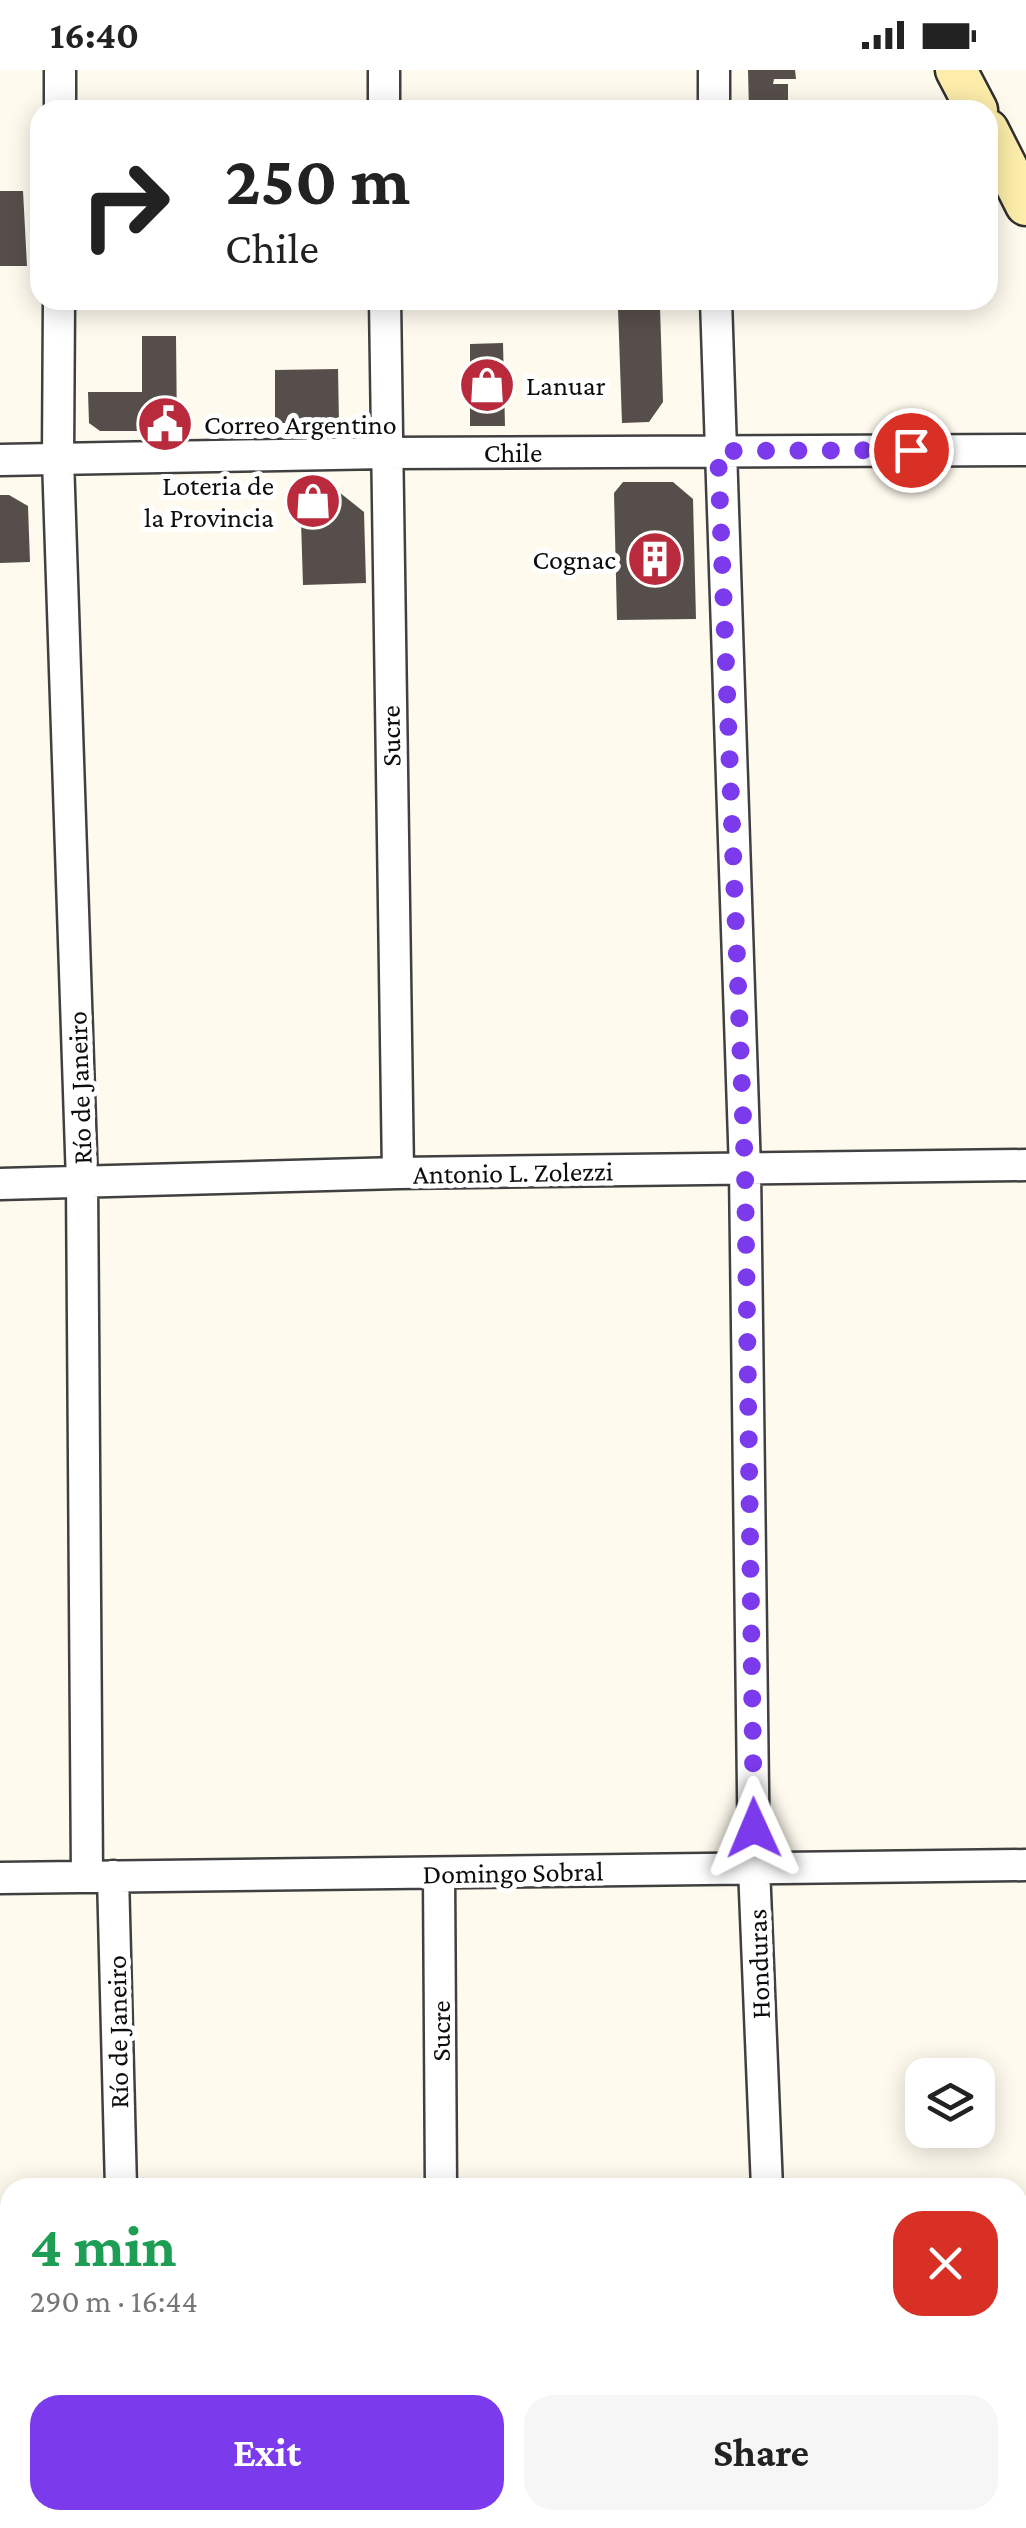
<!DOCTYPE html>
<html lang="en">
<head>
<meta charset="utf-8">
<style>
	:root { --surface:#fff; --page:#f6f6f6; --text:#222; --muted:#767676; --accent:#7c3aed }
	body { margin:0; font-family:"Crimson Pro",serif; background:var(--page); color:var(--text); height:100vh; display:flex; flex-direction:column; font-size:38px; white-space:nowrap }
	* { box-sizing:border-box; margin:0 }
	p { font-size:32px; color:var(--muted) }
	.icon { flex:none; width:55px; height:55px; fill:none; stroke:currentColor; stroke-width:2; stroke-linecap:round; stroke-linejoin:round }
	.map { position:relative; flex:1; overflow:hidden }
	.panel { position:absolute; left:0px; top:2108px; width:1028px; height:352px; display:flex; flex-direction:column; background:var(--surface); border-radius:30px 30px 0 0; box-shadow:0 5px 25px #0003 }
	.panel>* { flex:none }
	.top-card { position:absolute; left:30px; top:30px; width:968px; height:210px; border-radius:30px; box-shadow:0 5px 25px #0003; background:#fff; color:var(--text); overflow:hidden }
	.tools { position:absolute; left:905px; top:1988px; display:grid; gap:20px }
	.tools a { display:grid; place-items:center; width:90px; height:90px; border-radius:20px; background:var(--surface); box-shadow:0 5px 25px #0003; font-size:50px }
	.pin { position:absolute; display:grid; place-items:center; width:85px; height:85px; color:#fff; margin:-42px; border:5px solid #fff; border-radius:50%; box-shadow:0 2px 10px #0007 }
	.me { position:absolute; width:110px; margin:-55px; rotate:359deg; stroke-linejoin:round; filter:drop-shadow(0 0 8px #0008) }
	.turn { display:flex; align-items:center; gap:35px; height:210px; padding:0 30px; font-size:45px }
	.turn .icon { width:130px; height:130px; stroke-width:2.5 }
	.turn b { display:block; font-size:70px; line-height:85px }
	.round { display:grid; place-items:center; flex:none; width:105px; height:105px; border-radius:30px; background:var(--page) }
	.summary { display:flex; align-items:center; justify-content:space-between; height:170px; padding:0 30px }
	h1 { font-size:60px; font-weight:700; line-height:75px; color:#1e9e55 }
	.primary-button { display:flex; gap:20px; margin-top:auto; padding:20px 30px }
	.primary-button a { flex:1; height:115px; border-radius:30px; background:var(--accent); color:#fff; font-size:40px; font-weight:700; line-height:115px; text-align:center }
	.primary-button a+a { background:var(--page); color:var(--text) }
	.status { display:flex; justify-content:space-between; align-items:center; height:70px; padding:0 50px; background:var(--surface); direction:ltr }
	.status svg { height:28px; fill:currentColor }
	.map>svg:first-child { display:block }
	.building { fill:#564e4a }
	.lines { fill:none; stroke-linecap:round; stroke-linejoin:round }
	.minor-casing { stroke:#404040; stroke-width:35 }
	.secondary-casing { stroke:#2f2f2f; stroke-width:45 }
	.minor { stroke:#fff; stroke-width:30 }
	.secondary { stroke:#fcedab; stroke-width:40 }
	.route { stroke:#7c3aed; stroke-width:18; stroke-dasharray:0 32.4 }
	.labels { text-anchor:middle; stroke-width:10; stroke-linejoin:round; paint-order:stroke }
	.poi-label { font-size:28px; fill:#0d0d0d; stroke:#fff; text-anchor:start }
	.street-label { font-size:28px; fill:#0d0d0d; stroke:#fff }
</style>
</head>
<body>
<div class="status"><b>16:40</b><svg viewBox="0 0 49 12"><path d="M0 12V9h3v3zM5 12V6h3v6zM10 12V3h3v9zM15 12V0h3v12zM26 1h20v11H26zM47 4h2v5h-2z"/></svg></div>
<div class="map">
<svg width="1026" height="2458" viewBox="0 0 1026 2458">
	<rect width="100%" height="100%" fill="#fefaee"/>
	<path class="building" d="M 748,0 L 795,0 L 796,9 L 774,9 L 773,14 L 788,14 L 788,40 L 749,40 Z
		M 0,121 L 23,121 L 27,196 L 0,196 Z
		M 660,237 L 663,332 L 649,352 L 622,353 L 618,238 Z
		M 142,266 L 176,266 L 177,361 L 100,361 L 89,353 L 88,322 L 142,322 Z
		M 503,273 L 505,356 L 470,356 L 470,274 Z
		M 338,299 L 339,353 L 275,353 L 275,300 Z
		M 623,412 L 673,412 L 693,429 L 696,549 L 617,550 L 614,423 Z
		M 334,418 L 364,442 L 366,513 L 303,515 L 300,419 Z
		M 0,425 L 9,425 L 28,436 L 30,492 L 0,493 Z
		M 1018,2339 L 1026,2339 L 1026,2397 L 1018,2397 Z"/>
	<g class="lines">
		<g class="minor-casing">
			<path id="minor" d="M 384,0 L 384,40
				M 60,40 L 60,0
				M 714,40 L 714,0
				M 59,230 L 58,389 L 82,1112 L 87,1806
				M 385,230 L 398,1103
				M 716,230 L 745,1100 L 754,1797 L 767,2118
				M 0,390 L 385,383 L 1026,380
				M 0,1114 L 398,1103 L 1026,1095
				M 439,1804 L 441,2118
				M 113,1806 L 121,2118
				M 0,1808 L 1026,1795
				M 1018,2309 L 1026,2309
				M 0,2331 L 10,2331
				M 127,2450 L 127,2458
				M 468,2450 L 468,2458
				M 776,2450 L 776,2458"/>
		</g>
		<g class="secondary-casing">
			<path id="secondary" d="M 956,0 L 977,40
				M 988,60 L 1026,135"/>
		</g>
		<use href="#minor" class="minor"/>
		<use href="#secondary" class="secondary"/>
	</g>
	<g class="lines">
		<path class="route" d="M 754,1758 L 745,1100 L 718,381 L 911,380"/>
	</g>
	<defs>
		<g id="shop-disc" transform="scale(2.875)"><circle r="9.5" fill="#b92a3c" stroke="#fff"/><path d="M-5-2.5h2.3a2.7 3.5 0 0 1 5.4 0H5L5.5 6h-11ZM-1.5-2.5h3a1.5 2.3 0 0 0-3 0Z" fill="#fff"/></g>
		<g id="civic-disc" transform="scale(2.875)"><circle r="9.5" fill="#b92a3c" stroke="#fff"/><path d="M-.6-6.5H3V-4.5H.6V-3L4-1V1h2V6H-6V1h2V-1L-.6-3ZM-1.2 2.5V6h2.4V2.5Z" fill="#fff"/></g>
		<g id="building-disc" transform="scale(2.875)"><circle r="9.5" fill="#b92a3c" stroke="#fff"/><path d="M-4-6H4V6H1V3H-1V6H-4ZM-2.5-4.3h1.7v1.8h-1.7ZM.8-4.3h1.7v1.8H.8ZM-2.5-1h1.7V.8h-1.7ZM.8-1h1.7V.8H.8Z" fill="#fff"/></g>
	</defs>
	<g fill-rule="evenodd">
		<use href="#shop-disc" x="487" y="315"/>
		<use href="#civic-disc" x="165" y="354"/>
		<use href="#shop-disc" x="313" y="431"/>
		<use href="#building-disc" x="655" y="489"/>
	</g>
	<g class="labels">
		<g class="poi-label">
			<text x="526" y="325">Lanuar</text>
			<text x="204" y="364">Correo Argentino</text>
			<text x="274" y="425" text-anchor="end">Loteria de<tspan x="274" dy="32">la Provincia</tspan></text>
			<text x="616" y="499" text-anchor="end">Cognac</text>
		</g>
		<g class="street-label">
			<text x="513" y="392">Chile</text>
			<text transform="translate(390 666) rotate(-91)" y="10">Sucre</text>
			<text transform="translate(79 1018) rotate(-92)" y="10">Río de Janeiro</text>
			<text transform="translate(513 1102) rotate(-1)" y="10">Antonio L. Zolezzi</text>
			<text transform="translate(513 1802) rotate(-1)" y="10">Domingo Sobral</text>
			<text transform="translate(758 1894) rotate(-92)" y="10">Honduras</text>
			<text transform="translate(440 1961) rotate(-90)" y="10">Sucre</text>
			<text transform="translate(117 1962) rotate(-91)" y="10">Río de Janeiro</text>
		</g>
	</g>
</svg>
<div class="tools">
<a><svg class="icon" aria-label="layers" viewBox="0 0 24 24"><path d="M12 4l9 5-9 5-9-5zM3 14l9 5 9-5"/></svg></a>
</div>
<div class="pin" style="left:911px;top:380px;background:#d93025"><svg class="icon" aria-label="arrive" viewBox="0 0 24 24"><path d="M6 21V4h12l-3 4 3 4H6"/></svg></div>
<svg class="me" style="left:754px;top:1758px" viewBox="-20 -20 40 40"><path d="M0-17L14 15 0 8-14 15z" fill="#7c3aed" stroke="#fff" stroke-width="4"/></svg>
<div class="top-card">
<div class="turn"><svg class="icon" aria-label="right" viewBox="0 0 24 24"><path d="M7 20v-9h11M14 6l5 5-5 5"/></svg><div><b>250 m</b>Chile</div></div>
</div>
<section class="panel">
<div class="summary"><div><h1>4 min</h1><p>290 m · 16:44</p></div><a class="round" style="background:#d93025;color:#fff"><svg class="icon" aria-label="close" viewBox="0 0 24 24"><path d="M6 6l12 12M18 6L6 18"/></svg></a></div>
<div class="primary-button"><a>Exit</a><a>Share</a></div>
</section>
</div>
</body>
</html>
